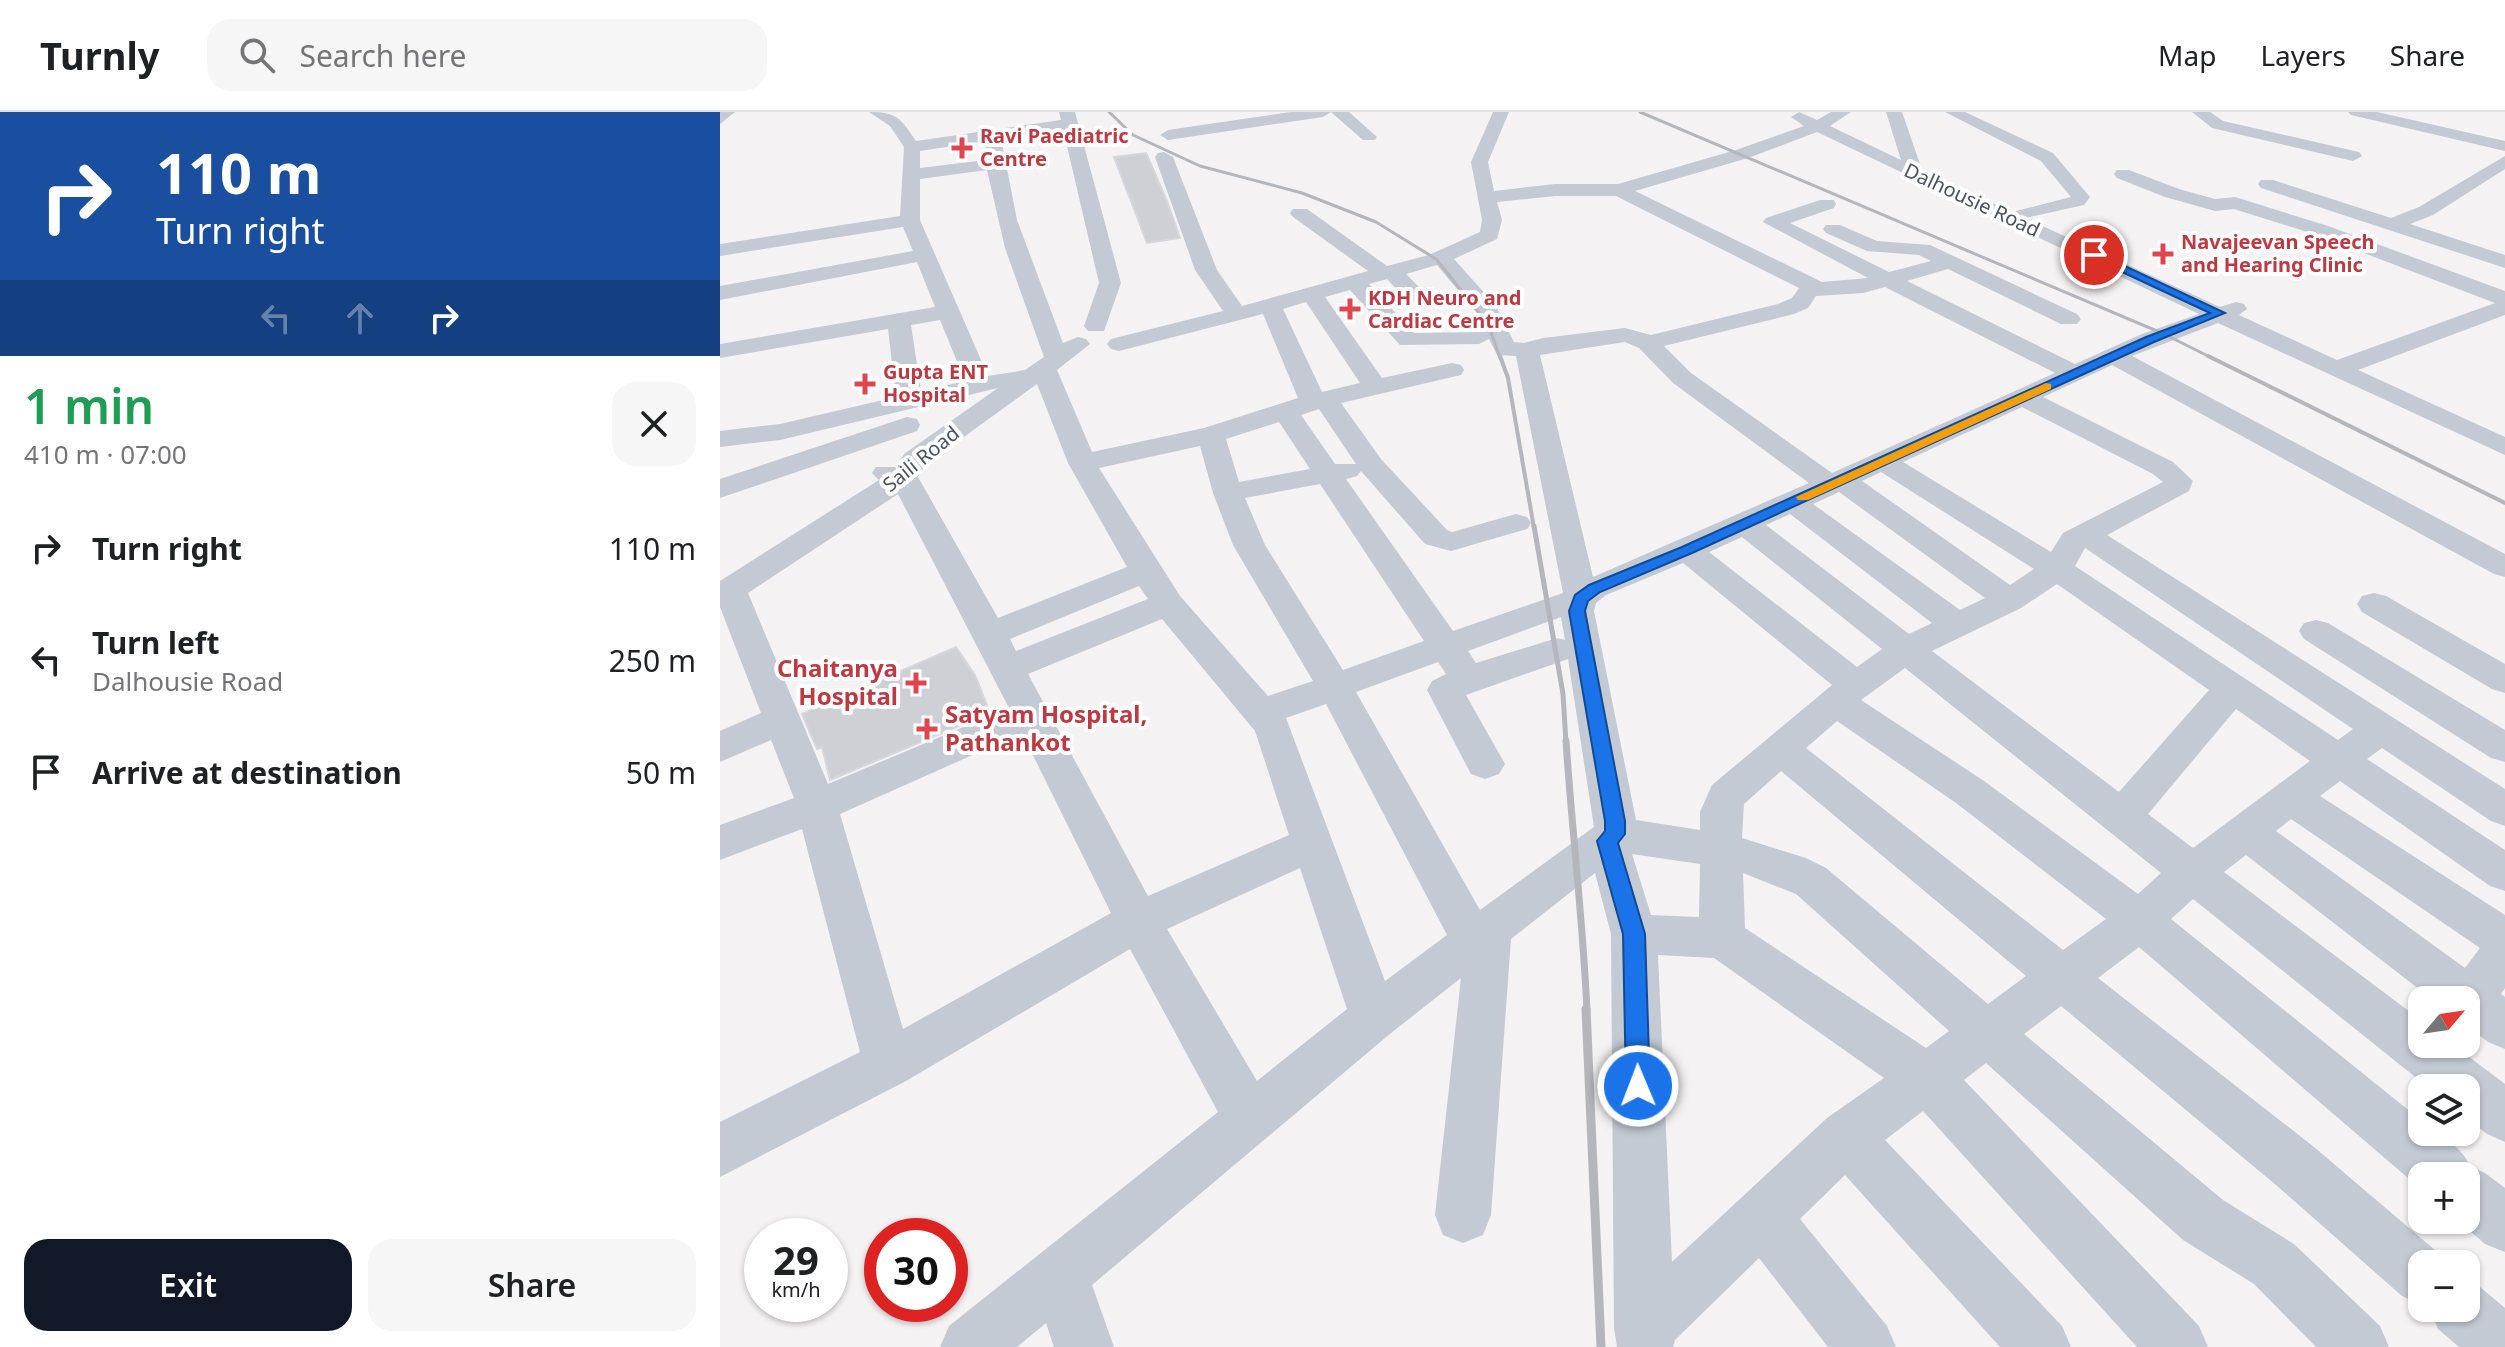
<!DOCTYPE html>
<html lang="en">
<head>
<meta charset="utf-8">
<style>
	:root { --surface:#fff; --page:#f6f6f6; --text:#202124; --muted:#757577; --line:#e0e0e0; --accent:#111827 }
	body { margin:0; font-family:"Noto Sans",sans-serif; background:var(--page); color:var(--text); height:100vh; display:flex; flex-direction:column; font-size:30px; white-space:nowrap }
	* { box-sizing:border-box; margin:0 }
	p { font-size:26px; color:var(--muted) }
	.icon { flex:none; width:44px; height:44px; fill:none; stroke:currentColor; stroke-width:2; stroke-linecap:round; stroke-linejoin:round }
	.map { position:relative; flex:1; overflow:hidden }
	.details { display:flex; flex-direction:column; background:var(--surface); width:720px }
	.details>* { flex:none }
	.guide { background:#1a4fa0; color:#fff; overflow:hidden }
	.needle { width:52px; rotate:61deg }
	.buttons { position:absolute; left:1688px; top:874px; display:grid; gap:16px }
	.buttons a { display:grid; place-items:center; width:72px; height:72px; border-radius:16px; background:var(--surface); box-shadow:0 2px 6px #0004; font-size:40px }
	.speed { position:absolute; left:24px; top:1106px; display:flex; gap:16px; font-size:40px; font-weight:700; text-align:center }
	.speed>* { display:grid; place-content:center; width:104px; height:104px; border-radius:50%; background:var(--surface); box-shadow:0 2px 6px #0004; line-height:1 }
	.speed small { font-size:20px; font-weight:400 }
	.speed .limit { border:12px solid #d22; background:#fff; color:#111 }
	.pin { position:absolute; display:grid; place-items:center; width:68px; height:68px; color:#fff; margin:-34px; border:4px solid #fff; border-radius:50%; box-shadow:0 2px 8px #0007 }
	.me { position:absolute; width:88px; margin:-44px; rotate:359deg; stroke-linejoin:round; filter:drop-shadow(0 0 6px #0008) }
	.turn { display:flex; align-items:center; gap:28px; height:168px; padding:0 24px; font-size:36px }
	.turn .icon { width:104px; height:104px; stroke-width:2.5 }
	.turn b { display:block; font-size:56px; line-height:68px }
	.lanes { display:flex; align-items:center; height:76px; padding:0 24px; background:#0003; justify-content:center; gap:40px; direction:ltr }
	.lanes .off { opacity:.35 }
	.round { display:grid; place-items:center; flex:none; width:84px; height:84px; border-radius:24px; background:var(--page) }
	.head { display:flex; align-items:center; justify-content:space-between; height:136px; padding:0 24px }
	h1 { font-size:48px; font-weight:600; line-height:60px; color:#1e9e55 }
	.primary-button { display:flex; gap:16px; margin-top:auto; padding:16px 24px }
	.primary-button a { flex:1; height:92px; border-radius:24px; background:var(--accent); color:#fff; font-size:32px; font-weight:600; line-height:92px; text-align:center }
	.primary-button a+a { background:var(--page); color:var(--text) }
	ul { padding:0; list-style:none }
	li { display:flex; align-items:center; gap:24px; height:112px; padding:0 24px }
	li div { flex:1 }
	li b { display:block; font-size:30px }
	li em { font-style:normal }
	header { display:flex; align-items:center; gap:48px; box-sizing:border-box; height:112px; padding:0 40px; background:var(--surface); border-bottom:2px solid var(--line) }
	header strong { font-size:38px }
	nav { display:flex; gap:44px; margin-inline-start:auto; font-size:28px }
	.search { width:560px; height:72px; background:var(--page); display:flex; align-items:center; gap:20px; box-sizing:border-box; padding:0 28px; border-radius:24px; color:var(--muted); font-size:30px }
	main { display:flex; flex:1; min-height:0 }
	.map>svg:first-child { display:block }
	.building { fill:#ced0d6; stroke:#d6d7dd; stroke-width:2 }
	.lines { fill:none; stroke-linecap:round; stroke-linejoin:round }
	.minor { fill:#c3cad3; fill-rule:evenodd }
	.rail-far4 { stroke:#b4b6bc; stroke-width:3 }
	.rail-far3 { stroke:#b4b6bc; stroke-width:4 }
	.rail-far2 { stroke:#b4b6bc; stroke-width:5 }
	.rail-far1 { stroke:#b4b6bc; stroke-width:7 }
	.rail { stroke:#b4b6bc; stroke-width:9 }
	.route { fill:#1a73e8; stroke:#114b97; stroke-width:2 }
	.slow { fill:#f59e0b }
	.health-dot { fill:#e0444e; stroke:#fff; stroke-width:3 }
	.labels { text-anchor:middle; stroke-width:8; stroke-linejoin:round; paint-order:stroke }
	.far-health-label { font-size:20px; font-weight:bold; fill:#be3a42; stroke:#fff; text-anchor:start }
	.far-street-label { font-size:20px; fill:#49525f; stroke:#fff }
	.health-label { font-size:24px; font-weight:bold; fill:#be3a42; stroke:#fff; text-anchor:end }
</style>
</head>
<body>
<header>
<strong>Turnly</strong>
<div class="search"><svg class="icon" aria-label="search" viewBox="0 0 24 24"><circle cx="10" cy="10" r="6"/><path d="M15 15l6 6"/></svg>Search here</div>
<nav><a>Map</a><a>Layers</a><a>Share</a></nav>
</header>
<main>
<section class="details">
<div class="guide">
<div class="turn"><svg class="icon" aria-label="right" viewBox="0 0 24 24"><path d="M7 20v-9h11M14 6l5 5-5 5"/></svg><div><b>110 m</b>Turn right</div></div>
<div class="lanes"><svg class="icon off" aria-label="left" viewBox="0 0 24 24"><path d="M17 20v-9H6M10 6l-5 5 5 5"/></svg><svg class="icon off" aria-label="ahead" viewBox="0 0 24 24"><path d="M12 20V5M6 11l6-6 6 6"/></svg><svg class="icon" aria-label="right" viewBox="0 0 24 24"><path d="M7 20v-9h11M14 6l5 5-5 5"/></svg></div>
</div>
<div class="head"><div><h1>1 min</h1><p>410 m · 07:00</p></div><a class="round"><svg class="icon" aria-label="close" viewBox="0 0 24 24"><path d="M6 6l12 12M18 6L6 18"/></svg></a></div>
<ul>
<li><svg class="icon" aria-label="right" viewBox="0 0 24 24"><path d="M7 20v-9h11M14 6l5 5-5 5"/></svg><div><b>Turn right</b></div><em>110 m</em></li>
<li><svg class="icon" aria-label="left" viewBox="0 0 24 24"><path d="M17 20v-9H6M10 6l-5 5 5 5"/></svg><div><b>Turn left</b><p>Dalhousie Road</p></div><em>250 m</em></li>
<li><svg class="icon" aria-label="arrive" viewBox="0 0 24 24"><path d="M6 21V4h12l-3 4 3 4H6"/></svg><div><b>Arrive at destination</b></div><em>50 m</em></li>
</ul>
<div class="primary-button"><a>Exit</a><a>Share</a></div>
</section>
<div class="map">
<svg width="1785" height="1235" viewBox="0 0 1785 1235">
	<rect width="100%" height="100%" fill="#f4f2f2"/>
	<path class="building" d="M 426,41 L 447,89 L 460,126 L 427,131 L 394,45 Z
		M 236,535 L 255,563 L 270,601 L 110,668 L 102,635 L 97,637 L 82,602 Z"/>
	<g class="lines">
		<path class="minor" d="M 0,0 L 15,0 L 0,12 Z
			M 149,0 C 178,0 181,7 196,29 L 341,8 L 339,0 L 355,0 L 401,171 L 384,219 L 368,219 L 364,214 L 379,171 L 343,17 L 281,26 L 297,108 L 343,231 L 358,225 L 366,227 L 370,232 L 337,258 L 372,340 L 484,316 L 578,286 L 543,202 L 399,239 L 391,237 L 387,232 L 391,227 L 503,199 L 475,158 L 435,45 L 438,41 L 444,40 L 453,45 L 497,158 L 522,194 L 648,159 L 573,105 L 570,101 L 573,97 L 587,97 L 667,154 L 709,143 L 760,120 L 762,108 L 751,50 L 773,0 L 789,0 L 768,50 L 774,79 L 835,72 L 898,72 L 1016,38 L 1084,14 L 1071,5 L 1079,0 L 1097,8 L 1111,0 L 1131,0 L 1110,14 L 1181,48 L 1166,0 L 1182,0 L 1202,58 L 1292,100 L 1351,85 L 1321,49 L 1225,0 L 1245,0 L 1333,41 L 1370,85 L 1364,93 L 1305,106 L 1500,195 L 1516,190 L 1524,192 L 1527,197 L 1519,203 L 1617,248 L 1775,191 L 1594,122 L 1514,97 L 1495,99 L 1445,85 L 1397,66 L 1394,62 L 1397,58 L 1409,58 L 1459,77 L 1495,87 L 1515,85 L 1608,114 L 1785,179 L 1785,203 L 1638,258 L 1785,325 L 1785,343 L 1498,211 L 1412,244 L 1785,442 L 1785,465 L 1774,462 L 1392,253 L 1323,285 L 1453,350 L 1473,369 L 1469,379 L 1387,423 L 1785,677 L 1785,714 L 1771,709 L 1662,636 L 1647,647 L 1785,738 L 1785,779 L 1770,774 L 1620,669 L 1600,684 L 1785,803 L 1785,876 L 1781,882 L 1785,885 L 1785,937 L 1768,930 L 1746,913 L 1746,888 L 1713,888 L 1526,743 L 1504,760 L 1702,909 L 1702,932 L 1732,932 L 1785,972 L 1785,1030 L 1767,1022 L 1746,1006 L 1746,976 L 1709,976 L 1473,787 L 1451,807 L 1702,1009 L 1702,1020 C 1721,1020 1743,1037 1750,1054 L 1765,1061 L 1785,1076 L 1785,1140 L 1765,1132 L 1737,1108 L 1746,1108 L 1746,1064 L 1702,1064 L 1702,1078 L 1419,835 L 1378,866 L 1594,1035 L 1722,1144 L 1726,1152 L 1702,1152 L 1702,1193 L 1682,1184 L 1556,1073 L 1341,894 L 1304,922 L 1503,1088 L 1574,1132 L 1660,1214 L 1669,1235 L 1596,1235 L 1534,1172 L 1463,1128 L 1266,951 L 1244,968 L 1479,1214 L 1488,1235 L 1417,1235 L 1203,999 L 1165,1028 L 1342,1214 L 1351,1235 L 1280,1235 L 1125,1063 L 1080,1107 L 1167,1214 L 1176,1235 L 1108,1235 L 1039,1146 L 955,1228 L 953,1235 L 897,1235 L 894,1216 L 891,822 L 875,761 L 791,827 L 771,1103 L 763,1123 L 743,1131 L 723,1123 L 715,1103 L 741,866 L 671,921 L 372,1173 L 394,1235 L 334,1235 L 326,1211 L 297,1235 L 220,1235 L 229,1214 L 498,1000 L 410,837 L 186,969 L 0,1065 L 0,1010 L 140,940 L 82,717 L 0,748 L 0,713 L 74,686 L 51,628 L 0,650 L 0,619 L 41,601 L 0,495 L 0,469 L 159,368 L 152,361 L 156,355 L 176,355 L 184,342 L 278,276 L 60,328 L 0,335 L 0,319 L 60,312 L 176,285 L 168,217 L 0,246 L 0,232 L 215,195 L 197,150 L 0,188 L 0,174 L 193,139 L 183,115 L 0,144 L 0,132 L 180,104 L 184,35 L 170,14 ZM 1097,20 L 1479,202 L 1422,222 L 1355,252 L 1187,169 L 1228,157 L 1341,212 L 1357,212 L 1361,207 L 1357,202 L 1210,133 L 1157,129 L 1120,113 L 1106,113 L 1103,117 L 1106,121 L 1147,139 L 1199,143 L 1211,149 L 1169,160 L 1070,111 L 1114,96 L 1116,92 L 1114,88 L 1100,88 L 1046,106 L 1043,110 L 1148,166 L 1102,170 L 915,79 L 1028,46 ZM 265,29 L 266,48 L 200,56 L 200,39 ZM 267,58 L 285,136 L 324,245 L 305,258 L 268,264 L 200,108 L 200,67 ZM 835,84 L 896,84 L 1079,176 L 1072,186 L 1058,192 L 931,223 L 905,216 L 823,226 L 804,231 L 794,230 L 776,194 L 734,147 L 777,127 L 782,108 L 777,90 ZM 717,153 L 757,201 L 766,220 L 694,221 L 649,172 L 667,167 C 690,191 693,198 728,190 L 731,185 L 728,180 L 705,181 L 686,162 ZM 1165,175 L 1335,261 L 1112,361 L 971,261 L 944,234 L 1074,202 L 1088,196 L 1096,184 L 1143,181 ZM 630,178 L 680,233 L 759,232 L 769,227 L 777,243 L 796,244 L 843,481 L 733,519 L 626,367 L 637,364 L 641,359 L 705,432 L 731,439 L 807,417 L 811,411 L 807,405 L 796,402 L 732,420 L 727,418 L 661,347 L 621,291 L 741,263 L 744,258 L 741,253 L 732,251 L 662,266 L 605,185 ZM 586,190 L 640,271 L 602,280 L 563,197 ZM 220,208 L 245,269 L 201,279 L 191,213 ZM 905,230 L 919,236 L 953,271 L 1089,371 L 873,465 L 820,243 ZM 317,272 L 348,351 L 407,455 L 278,506 L 198,365 L 205,353 ZM 1302,295 L 1433,362 L 1443,370 L 1343,421 L 1331,440 L 1183,350 ZM 599,297 L 636,352 L 615,352 L 581,303 ZM 559,310 L 590,357 L 519,370 L 506,327 ZM 480,334 L 493,381 L 513,433 L 593,569 L 548,584 L 460,484 L 379,356 ZM 1161,360 L 1314,457 L 1290,473 L 1142,369 ZM 600,372 L 704,529 L 623,558 L 545,433 L 525,386 ZM 1119,380 L 1265,486 L 1240,498 L 1093,392 ZM 178,382 L 289,596 L 108,672 L 28,481 ZM 1070,402 L 1212,511 L 1189,522 L 1046,413 ZM 1022,425 L 1162,537 L 1137,555 L 989,440 ZM 1365,436 L 1633,617 L 1618,628 L 1355,454 ZM 963,451 L 1112,573 L 992,673 L 980,700 L 980,718 L 916,708 L 874,499 L 876,491 L 886,483 ZM 1337,472 L 1489,578 L 1399,680 L 1212,539 L 1301,496 ZM 419,474 L 428,487 L 296,539 L 290,527 ZM 841,505 L 845,528 L 837,526 L 756,551 L 748,539 ZM 442,507 L 535,619 L 569,723 L 428,784 L 308,562 ZM 848,547 L 874,715 L 760,798 L 636,580 L 718,550 L 726,562 L 712,569 L 707,578 L 751,662 L 765,667 L 779,662 L 785,652 L 746,583 ZM 1185,556 L 1441,761 L 1418,782 L 1264,669 L 1141,588 ZM 606,592 L 727,823 L 665,869 L 566,606 ZM 1516,597 L 1590,649 L 1473,736 L 1428,702 ZM 1117,609 L 1236,691 L 1386,807 L 1343,838 L 1086,636 ZM 302,621 L 391,801 L 183,917 L 120,702 ZM 1061,659 L 1306,864 L 1268,892 L 1106,756 L 1086,746 L 1022,726 L 1024,692 ZM 1571,707 L 1760,836 L 1745,856 L 1556,719 ZM 912,742 L 980,752 L 979,805 L 931,803 ZM 580,756 L 627,897 L 537,969 L 447,817 ZM 1023,761 L 1076,782 L 1229,919 L 1206,936 L 1025,816 ZM 938,843 L 994,846 L 1164,966 L 1107,1006 L 952,1150 Z
			M 571,0 L 611,0 L 603,5 L 448,28 L 440,23 L 448,18 Z
			M 611,0 L 629,0 L 657,25 L 655,28 L 643,28 Z
			M 1472,0 L 1490,0 L 1503,9 L 1639,40 L 1642,44 L 1633,49 L 1492,16 Z
			M 1628,0 L 1657,0 L 1785,29 L 1785,39 L 1631,3 Z
			M 1785,44 L 1785,57 L 1713,103 L 1690,112 L 1785,143 L 1785,156 L 1541,76 L 1538,72 L 1541,68 L 1553,68 L 1671,106 L 1699,95 Z
			M 187,305 L 197,307 L 200,313 L 197,319 L 0,386 L 0,367 Z
			M 1654,481 L 1666,484 L 1785,552 L 1785,581 L 1772,577 L 1642,500 L 1637,492 L 1642,484 Z
			M 1596,508 L 1608,511 L 1785,618 L 1785,650 L 1771,646 L 1584,527 L 1579,519 L 1584,511 Z
			M 1746,1169 L 1760,1175 L 1785,1196 L 1785,1235 L 1739,1235 L 1718,1217 L 1709,1196 L 1746,1196 Z"/>
		<path class="rail-far4" d="M 389,0 L 413,23 L 480,54 L 582,81 L 656,110 L 716,147 L 768,212 L 780,246
			M 920,0 L 1444,222 L 1492,246"/>
		<path class="rail-far3" d="M 780,244 L 788,266 L 814,416
			M 1488,244 L 1785,391"/>
		<path class="rail-far2" d="M 814,414 L 843,582 L 846,631"/>
		<path class="rail-far1" d="M 846,629 C 852,719 863,809 867,899"/>
		<path class="rail" d="M 866,897 L 881,1235"/>
	</g>
	<path class="route" d="M 1370,141 L 1377,141 L 1505,201 L 1434,230 L 972,441 L 880,480 L 868,489 L 865,499 L 905,709 L 905,722 L 898,731 L 925,822 L 930,974 L 926,982 L 918,986 L 909,982 L 906,974 L 903,822 L 877,729 L 885,719 L 885,709 L 849,499 L 855,483 L 869,473 L 962,435 L 1426,225 L 1490,201 L 1370,145 Z"/>
	<path class="slow" d="M 1326,271 L 1331,272 L 1331,277 L 1088,388 L 1078,388 L 1076,385 Z"/>
	<g class="health-dot">
		<path d="M238 24h8v8h8v8h-8v8h-8v-8h-8v-8h8z"/>
		<path d="M1439 130h8v8h8v8h-8v8h-8v-8h-8v-8h8z"/>
		<path d="M626 185h8v8h8v8h-8v8h-8v-8h-8v-8h8z"/>
		<path d="M141 260h8v8h8v8h-8v8h-8v-8h-8v-8h8z"/>
		<path d="M192 559h8v8h8v8h-8v8h-8v-8h-8v-8h8z"/>
		<path d="M203 605h8v8h8v8h-8v8h-8v-8h-8v-8h8z"/>
	</g>
	<g class="labels">
		<g class="far-health-label">
			<text x="260" y="31">Ravi Paediatric<tspan x="260" dy="23">Centre</tspan></text>
			<text x="1461" y="137">Navajeevan Speech<tspan x="1461" dy="23">and Hearing Clinic</tspan></text>
			<text x="648" y="193">KDH Neuro and<tspan x="648" dy="23">Cardiac Centre</tspan></text>
			<text x="163" y="267">Gupta ENT<tspan x="163" dy="23">Hospital</tspan></text>
		</g>
		<g class="far-street-label">
			<text transform="translate(1252 88) rotate(25)" y="7">Dalhousie Road</text>
			<text transform="translate(201 347) rotate(-39)" y="7">Saili Road</text>
		</g>
		<g class="health-label">
			<text x="178" y="565">Chaitanya<tspan x="178" dy="28">Hospital</tspan></text>
			<text x="225" y="611" text-anchor="start">Satyam Hospital,<tspan x="225" dy="28">Pathankot</tspan></text>
		</g>
	</g>
</svg>
<div class="buttons">
<a><svg class="needle" viewBox="-14 -14 28 28"><path d="M0-13l5 13h-10z" fill="#e53935"/><path d="M0 13l5-13h-10z" fill="#757577"/></svg></a>
<a><svg class="icon" aria-label="layers" viewBox="0 0 24 24"><path d="M12 4l9 5-9 5-9-5zM3 14l9 5 9-5"/></svg></a>
<a>+</a>
<a>−</a>
</div>
<div class="speed"><div>29<small>km/h</small></div><div class="limit">30</div></div>
<div class="pin" style="left:1374px;top:143px;background:#d93025"><svg class="icon" aria-label="arrive" viewBox="0 0 24 24"><path d="M6 21V4h12l-3 4 3 4H6"/></svg></div>
<svg class="me" style="left:918px;top:974px" viewBox="-20 -20 40 40"><circle r="17" fill="#1a73e8" stroke="#fff" stroke-width="3"/><path d="M0-11L8 9 0 5-8 9z" fill="#fff"/></svg>
</div>
</main>
</body>
</html>
